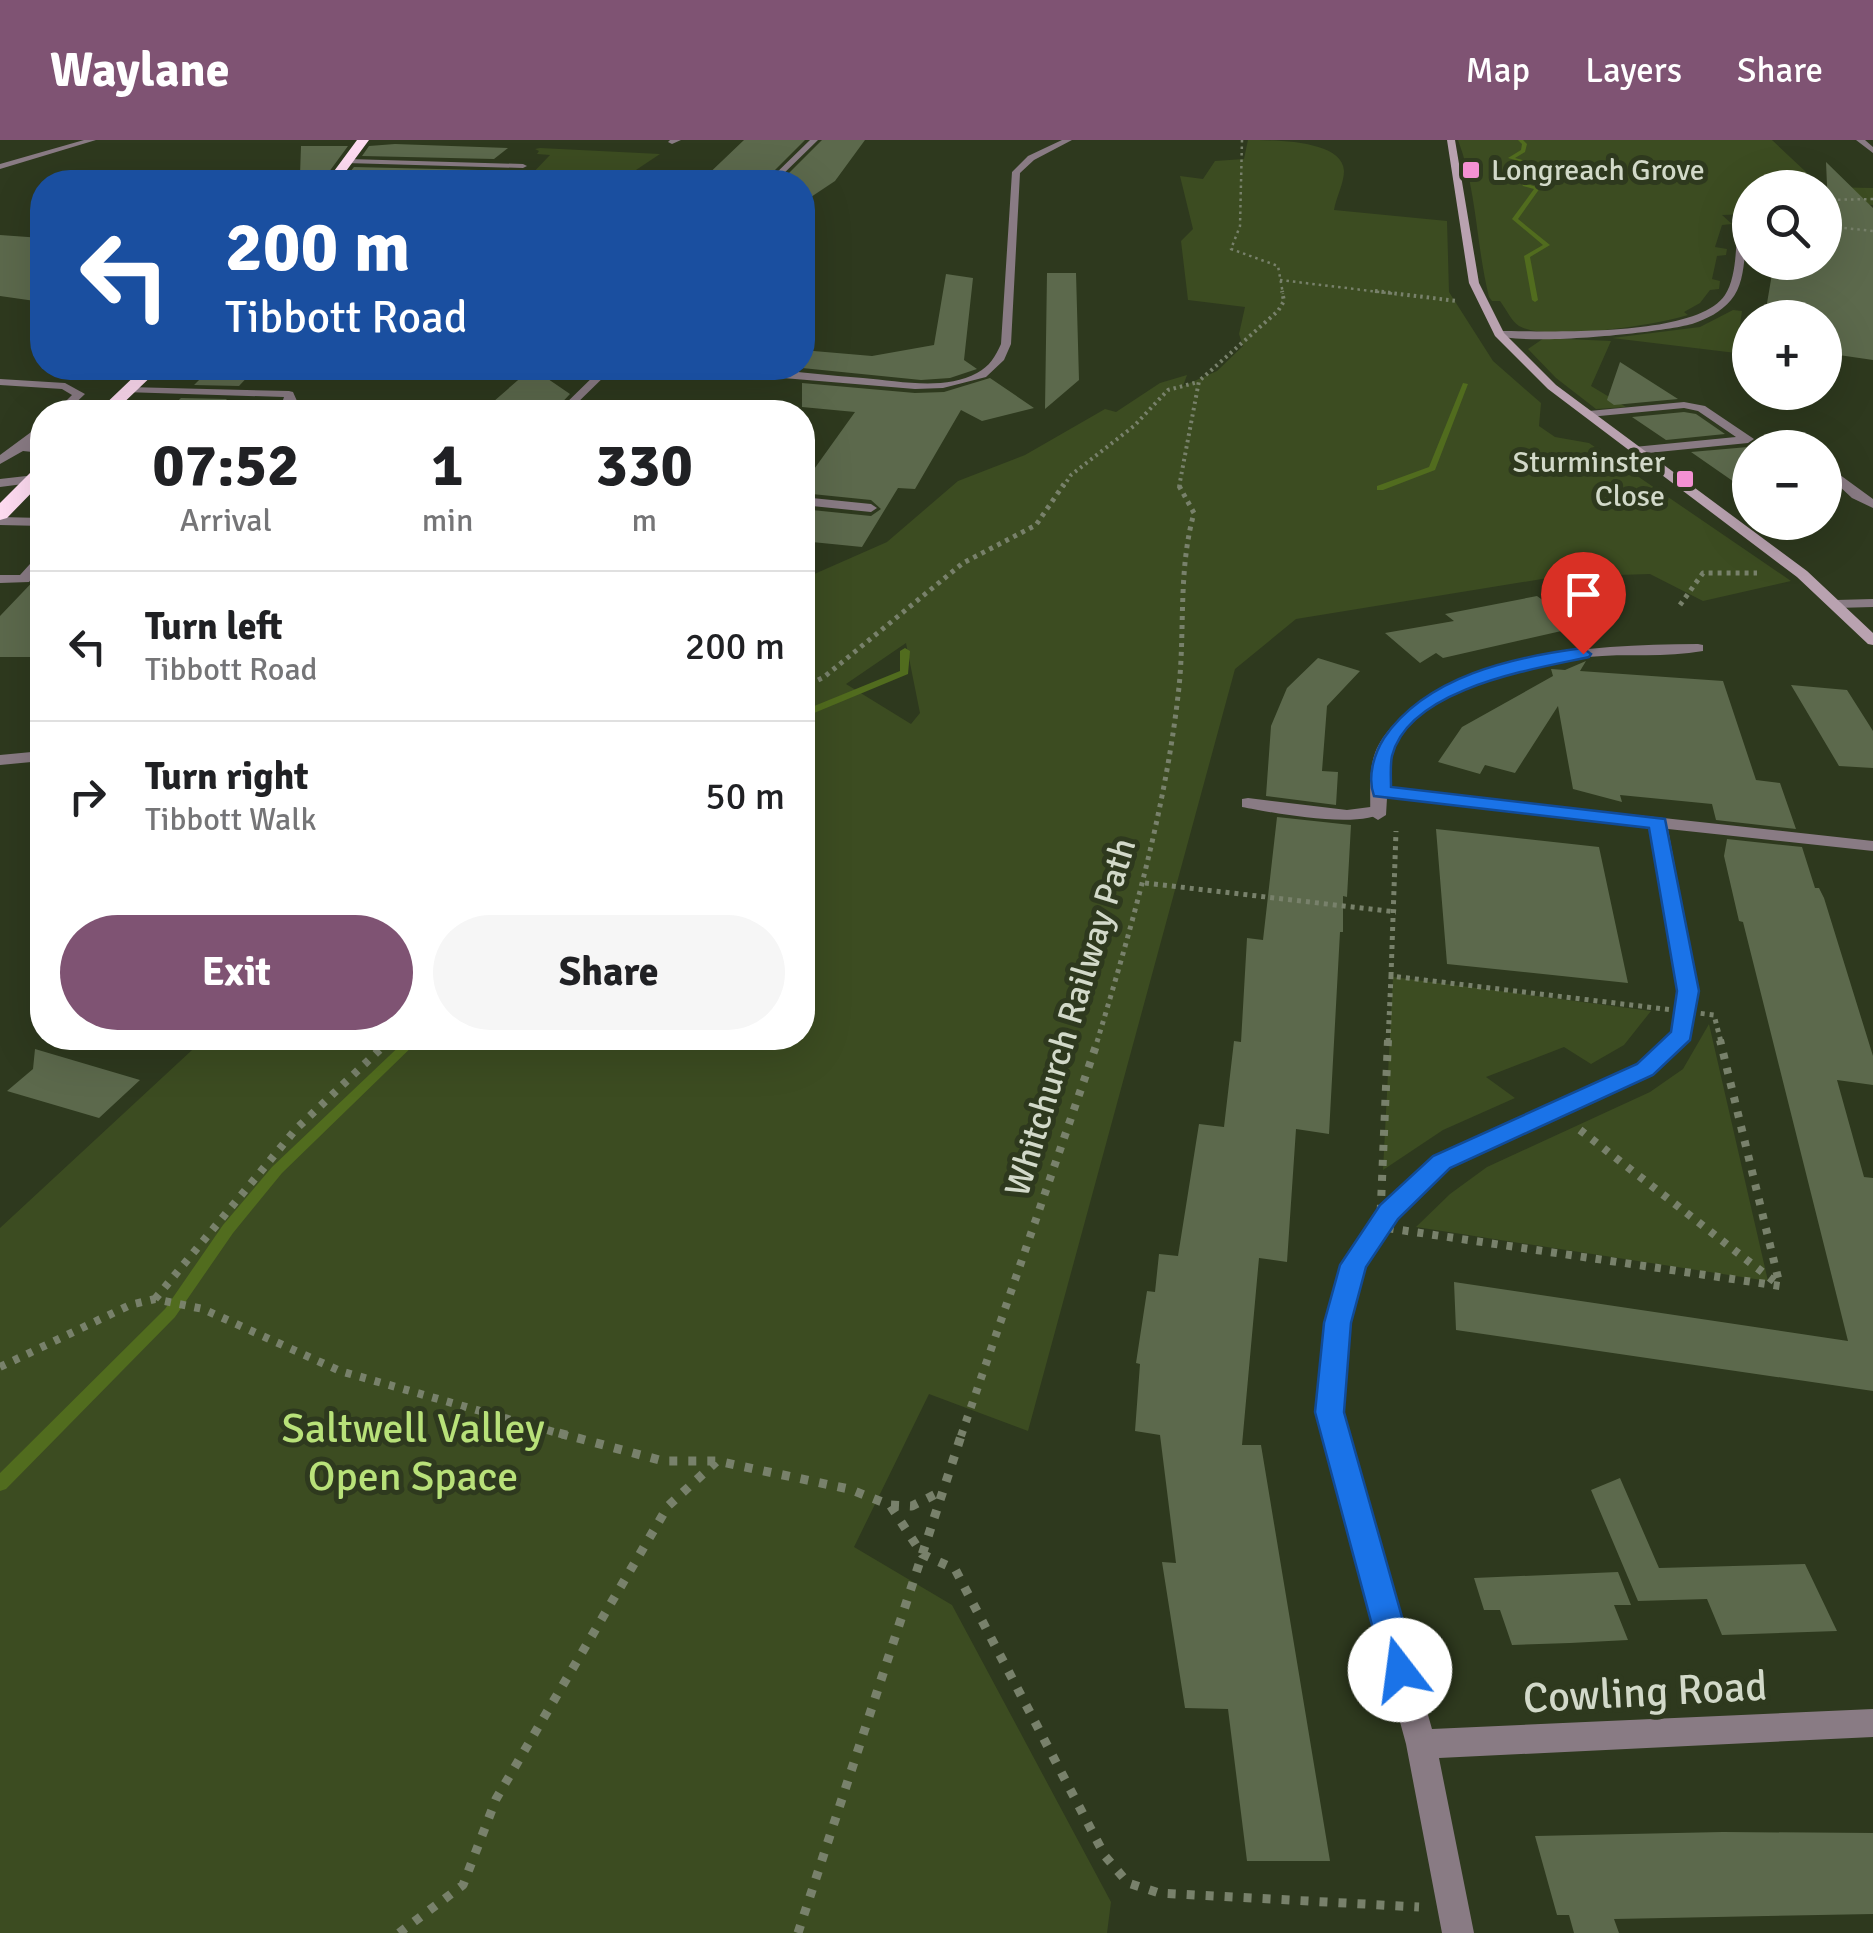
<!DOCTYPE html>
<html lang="en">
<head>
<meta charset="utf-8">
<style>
	:root { --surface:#fff; --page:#f6f6f6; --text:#202124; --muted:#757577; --line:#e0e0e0; --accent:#7f5373 }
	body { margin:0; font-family:Signika,sans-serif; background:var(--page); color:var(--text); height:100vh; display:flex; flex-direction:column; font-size:38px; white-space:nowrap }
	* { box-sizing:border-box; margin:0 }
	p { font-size:32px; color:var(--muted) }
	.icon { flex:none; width:55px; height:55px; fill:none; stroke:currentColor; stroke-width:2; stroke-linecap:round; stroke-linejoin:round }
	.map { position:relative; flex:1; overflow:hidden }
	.panel { position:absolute; left:30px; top:260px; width:785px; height:650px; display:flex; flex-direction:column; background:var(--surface); border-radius:40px; box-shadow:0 10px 40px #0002 }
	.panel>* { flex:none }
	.hud { position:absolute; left:30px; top:30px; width:785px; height:210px; border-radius:40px; box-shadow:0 10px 40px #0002; background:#1a4fa0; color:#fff; overflow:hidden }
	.fabs { position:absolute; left:1732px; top:30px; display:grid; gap:20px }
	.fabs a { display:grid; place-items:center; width:110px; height:110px; border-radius:50%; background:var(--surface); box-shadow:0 10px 40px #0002; font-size:50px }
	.pin { position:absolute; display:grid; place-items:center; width:85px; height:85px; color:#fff; margin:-102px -42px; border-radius:50% 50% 50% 0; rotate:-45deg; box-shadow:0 0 10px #0007 }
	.pin .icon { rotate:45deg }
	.me { position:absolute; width:110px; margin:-55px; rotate:345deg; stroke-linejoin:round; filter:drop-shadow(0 0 8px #0008) }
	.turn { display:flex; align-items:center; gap:35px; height:210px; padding:0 30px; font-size:45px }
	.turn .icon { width:130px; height:130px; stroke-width:2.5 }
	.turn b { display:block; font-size:70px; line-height:85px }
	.eta { display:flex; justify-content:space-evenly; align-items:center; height:170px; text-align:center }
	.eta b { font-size:60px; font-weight:700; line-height:70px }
	.action { display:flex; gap:20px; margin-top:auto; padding:20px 30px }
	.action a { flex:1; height:115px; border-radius:60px; background:var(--accent); color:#fff; font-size:40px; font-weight:700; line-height:115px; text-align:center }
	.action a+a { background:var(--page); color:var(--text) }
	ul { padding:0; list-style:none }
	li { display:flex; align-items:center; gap:30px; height:150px; padding:0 30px; border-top:2px solid var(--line) }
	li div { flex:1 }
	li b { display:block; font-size:38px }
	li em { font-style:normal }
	header { display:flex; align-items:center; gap:60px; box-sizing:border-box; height:140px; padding:0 50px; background:var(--accent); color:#fff }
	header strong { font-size:48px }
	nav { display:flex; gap:55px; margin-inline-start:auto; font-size:35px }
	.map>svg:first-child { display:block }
	.green { fill:#3c4c21; fill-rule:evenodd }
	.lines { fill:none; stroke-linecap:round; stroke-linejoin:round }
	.stream { fill:#516c1e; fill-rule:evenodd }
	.building { fill:#5c694c }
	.path-far4 { stroke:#78816b; stroke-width:2.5; stroke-dasharray:2.5 4; stroke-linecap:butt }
	.path-far3 { stroke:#78816b; stroke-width:4; stroke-dasharray:2.5 4; stroke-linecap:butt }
	.path-far2 { stroke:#78816b; stroke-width:5; stroke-dasharray:4 5; stroke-linecap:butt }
	.path-far1 { stroke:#78816b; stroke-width:8; stroke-dasharray:6 9; stroke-linecap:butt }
	.path { stroke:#78816b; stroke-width:9; stroke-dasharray:8 11; stroke-linecap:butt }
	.lane { fill:#897b84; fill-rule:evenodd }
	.street { fill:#897b84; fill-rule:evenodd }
	.secondary { fill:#b9a2b0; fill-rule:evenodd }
	.highway { fill:#ffdcf2; fill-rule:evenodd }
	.route { fill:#1a73e8; stroke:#114b97; stroke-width:2.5 }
	.poi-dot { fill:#f491d3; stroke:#2e391e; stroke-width:4 }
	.labels { text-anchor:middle; stroke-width:10; stroke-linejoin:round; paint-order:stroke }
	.far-poi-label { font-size:30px; fill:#d2d9c9; stroke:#2e391e; text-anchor:start }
	.street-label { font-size:35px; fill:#d2d9c9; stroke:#2e391e }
	.near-park-label { font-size:42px; fill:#b8e179; stroke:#2e391e }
	.near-street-label { font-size:42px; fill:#d2d9c9; stroke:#2e391e }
</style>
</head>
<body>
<header>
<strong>Waylane</strong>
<nav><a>Map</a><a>Layers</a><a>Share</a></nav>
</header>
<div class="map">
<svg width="1873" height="1793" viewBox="0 0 1873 1793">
	<rect width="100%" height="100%" fill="#2e391e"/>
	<path class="green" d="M 1248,0 C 1274,0 1343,0 1344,31 C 1344,43 1336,58 1334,70 L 1447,81 L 1449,152 L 1493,221 L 1541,263 L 1539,286 L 1555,297 L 1589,303 L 1791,441 L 1703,461 L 1650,434 L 1554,437 L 1296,479 L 1235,529 L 1028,1291 L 929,1254 L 854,1407 L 952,1465 L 1111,1762 L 1107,1793 L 0,1793 L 0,1088 L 205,898 L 802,898 L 803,439 L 887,402 L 958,341 L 1025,315 L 1105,269 L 1116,272 L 1160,243 L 1187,235 L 1183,246 L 1217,231 L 1243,206 L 1239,194 L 1245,167 L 1188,160 L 1181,101 L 1193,89 L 1180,36 L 1203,39 L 1215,21 L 1244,19 ZM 906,503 L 920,573 L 911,584 L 846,544 Z
		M 1458,0 L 1772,0 L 1822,47 L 1873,48 L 1873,65 L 1825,61 L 1825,48 L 1750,48 L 1750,74 L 1722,75 L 1732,84 L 1722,85 L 1715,107 L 1727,109 L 1726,115 L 1717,116 L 1712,139 L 1720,141 L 1719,149 L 1710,150 L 1700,163 L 1684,172 L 1688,175 C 1657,185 1546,202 1519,186 C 1512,182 1506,169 1500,161 L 1492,161 L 1489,157 C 1476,105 1477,50 1458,0 Z
		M 535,9 L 540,8 L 660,14 L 618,42 L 527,39 L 550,15 L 537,14 L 539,11 Z
		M 1733,170 L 1742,171 L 1736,213 L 1612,198 L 1700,187 Z
		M 1544,198 L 1611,201 L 1591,246 L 1626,267 L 1596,269 L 1556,238 L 1528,209 Z
		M 1393,837 L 1651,871 L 1624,905 L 1591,924 L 1564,907 L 1486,937 L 1515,958 L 1443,990 L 1383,1030 Z
		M 1709,884 L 1768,1141 L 1416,1087 L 1450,1054 L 1487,1027 L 1650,952 L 1683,929 Z"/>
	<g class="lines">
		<path class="stream" d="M 1518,0 L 1523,0 L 1527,4 L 1525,12 L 1515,18 L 1537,24 L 1521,33 L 1527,44 L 1540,48 L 1518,79 L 1550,105 L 1530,117 L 1538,160 L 1535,162 L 1532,160 L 1524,116 L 1543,105 L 1512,79 L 1534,49 L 1523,46 L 1515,33 L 1530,24 L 1508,18 L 1521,10 L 1522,4 Z
			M 1463,243 L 1468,244 L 1435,330 L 1383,350 L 1377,350 L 1377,346 L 1429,327 Z
			M 905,508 L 910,511 L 908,534 L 802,578 L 802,571 L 900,531 L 900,511 Z
			M 408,898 L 421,898 L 282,1033 L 233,1093 L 175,1177 L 6,1349 L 0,1351 L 0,1333 L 165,1169 L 223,1085 L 272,1027 Z"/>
	</g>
	<path class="building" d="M 744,0 L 805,0 L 763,42 L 700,42 Z
		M 822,0 L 865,0 L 835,41 L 802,63 L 802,42 L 780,42 Z
		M 395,4 L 508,8 L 494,19 L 362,16 L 369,6 Z
		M 301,6 L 348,6 L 326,36 L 300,35 Z
		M 1826,22 L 1873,68 L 1873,220 L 1825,213 L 1825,178 L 1765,175 L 1774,122 L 1825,123 L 1825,90 L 1829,91 Z
		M 354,27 L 479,30 L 460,42 L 346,37 Z
		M 0,95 L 42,98 L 42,162 L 0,156 Z
		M 1047,133 L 1076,133 L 1079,240 L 1045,269 Z
		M 946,134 L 973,138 L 964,220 L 977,229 L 950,238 L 921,240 L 802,228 L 802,210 L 872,216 L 934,205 Z
		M 1620,222 L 1678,259 L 1614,265 L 1607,260 Z
		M 532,228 L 570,254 L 553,272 L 486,268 Z
		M 209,230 L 253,231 L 239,246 L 194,245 Z
		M 990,238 L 1034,268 L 982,281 L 961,270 L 915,349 L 898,348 L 862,407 L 802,401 L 802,369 L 871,376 L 881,369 L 871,360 L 802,353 L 802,346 L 855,272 L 802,267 L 802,243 L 915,253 L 944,252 Z
		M 181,258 L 227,259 L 214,272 L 166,272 Z
		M 1684,272 L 1696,274 L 1725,294 L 1666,300 L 1632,277 Z
		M 1750,306 L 1750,353 L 1691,312 L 1748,307 Z
		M 42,432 L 42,517 L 0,517 L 0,476 Z
		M 1537,456 L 1579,487 L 1443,518 L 1436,513 L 1420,523 L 1385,493 L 1454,481 L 1445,474 Z
		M 1318,518 L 1360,531 L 1327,566 L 1322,631 L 1338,632 L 1336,665 L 1266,656 L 1271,586 L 1287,548 Z
		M 1586,521 L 1580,531 L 1723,541 L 1756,640 L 1780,643 L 1796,689 L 1716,680 L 1712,664 L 1620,655 L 1622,662 L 1573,649 L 1558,566 L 1515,633 L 1485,625 L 1480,634 L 1438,622 L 1462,587 L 1553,536 L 1551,529 L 1565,530 Z
		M 1791,545 L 1847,550 L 1873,591 L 1873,628 L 1839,626 Z
		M 1277,677 L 1351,685 L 1347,757 L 1343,756 L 1343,792 L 1340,792 L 1329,994 L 1296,989 L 1287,1122 L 1259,1118 L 1242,1305 L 1261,1305 L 1330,1721 L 1247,1721 L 1228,1569 L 1185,1568 L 1162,1422 L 1176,1423 L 1160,1295 L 1135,1291 L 1140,1224 L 1136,1223 L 1147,1151 L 1155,1152 L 1159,1114 L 1178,1116 L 1199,984 L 1224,987 L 1234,901 L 1241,902 L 1247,798 L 1263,800 Z
		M 1436,689 L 1599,707 L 1628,843 L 1447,824 Z
		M 1727,699 L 1802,707 L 1815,748 L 1819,748 L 1824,758 L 1873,916 L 1873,945 L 1837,940 L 1864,1037 L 1873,1038 L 1873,1251 L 1456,1190 L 1454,1142 L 1848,1201 L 1743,782 L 1739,781 L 1724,716 Z
		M 35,909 L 140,940 L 99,978 L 7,951 L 33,929 Z
		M 1620,1338 L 1659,1428 L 1805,1424 L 1837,1491 L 1722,1495 L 1707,1459 L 1638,1461 L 1591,1350 Z
		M 1618,1432 L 1631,1465 L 1614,1465 L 1628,1500 L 1570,1503 L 1512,1505 L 1500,1470 L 1484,1470 L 1474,1438 Z
		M 1723,1692 L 1873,1693 L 1873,1774 L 1614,1779 L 1619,1793 L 1574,1793 L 1569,1775 L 1557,1775 L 1535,1696 Z"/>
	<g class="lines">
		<path class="path-far4" d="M 1242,0 L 1240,86 L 1231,109 L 1278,126 L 1283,154
			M 1825,60 L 1873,59
			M 1825,86 L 1873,91
			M 1280,140 L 1396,154"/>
		<path class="path-far3" d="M 1375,151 L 1457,161
			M 1063,347 L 1071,335 L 1134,286 L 1168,250 L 1198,242
			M 1179,347 L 1199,241 L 1278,171 L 1284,161 L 1282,151"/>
		<path class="path-far2" d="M 1680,465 L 1703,433 L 1757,433
			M 802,548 L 824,537 L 963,423 L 1036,385 L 1064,344
			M 1145,743 L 1396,772
			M 1391,836 L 1396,691
			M 387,902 L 392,898
			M 1097,902 C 1132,786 1166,668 1179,547 C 1185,489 1178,430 1194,373 L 1178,344
			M 1388,902 L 1391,836 L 1714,875 L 1721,902"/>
		<path class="path-far1" d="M 1388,900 L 1380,1087 L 1780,1146 L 1720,900
			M 1580,990 L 1779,1145
			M 155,1159 L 296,989 L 390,900
			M 0,1227 L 130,1165 L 155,1159 L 203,1169 L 340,1231 L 568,1296
			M 961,1296 L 1098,900"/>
		<path class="path" d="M 559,1293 L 663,1321 L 717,1321 L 849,1349 L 890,1365 L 922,1414 L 955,1429 L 1105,1716 L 1128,1743 L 1159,1753 L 1419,1767
			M 891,1365 L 912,1366 L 940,1352
			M 399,1793 L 463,1745 L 496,1659 L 668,1366 L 716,1322
			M 798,1793 L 962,1293"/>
		<path class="lane" d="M 670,0 L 681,0 L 672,4 L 668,2 Z
			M 0,239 L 65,243 L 85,254 L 66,272 L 55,272 L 72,255 L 62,249 L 0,245 Z
			M 1684,262 L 1705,266 L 1754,299 L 1748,303 L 1638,314 L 1632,310 L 1634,307 L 1736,297 L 1698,271 L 1684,268 L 1589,277 L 1583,274 L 1589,271 Z
			M 42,284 L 42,294 L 30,305 L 42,307 L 42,313 L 23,311 L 0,324 L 0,315 Z
			M 1825,324 L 1873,359 L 1873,368 L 1852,358 L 1825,333 Z
			M 35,335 L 41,339 L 39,342 L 0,347 L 0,339 Z
			M 0,377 L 42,378 L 42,386 L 0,385 Z
			M 30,424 L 42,427 L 29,442 L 0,443 L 0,435 L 20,435 Z
			M 1248,658 L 1347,670 L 1378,666 L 1386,671 C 1361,690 1274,673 1242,667 L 1242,659 Z"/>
		<path class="street" d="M 84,0 L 96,0 L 0,29 L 0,24 Z
			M 810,0 L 818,0 L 775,42 L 767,42 Z
			M 1062,0 L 1072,0 L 1034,20 L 1020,33 L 1011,204 L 1004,220 L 986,237 L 943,248 L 915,249 L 700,231 L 695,228 C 750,224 808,234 863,238 C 899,241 944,251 977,233 C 990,226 995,217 1001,204 L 1012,32 L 1028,16 Z
			M 1856,0 L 1865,0 L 1873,7 L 1873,13 Z
			M 349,19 L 523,24 L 527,26 L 523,28 L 346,23 Z
			M 1743,75 L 1747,78 C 1744,103 1748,140 1731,160 C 1721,172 1707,179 1692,184 C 1659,193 1520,207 1494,194 L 1499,191 C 1548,191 1696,198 1725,155 C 1738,135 1735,101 1739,78 Z
			M 602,228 L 613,228 L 568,272 L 557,272 Z
			M 128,247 L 289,251 L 293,252 L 297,261 L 289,272 L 279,272 L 284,257 L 124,252 L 124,248 Z
			M 802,357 L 871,364 L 877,368 L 871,372 L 802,365 Z
			M 1873,459 L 1873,467 L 1836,468 L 1829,464 L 1836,460 Z
			M 1698,504 L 1703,505 L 1703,511 C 1666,518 1626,513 1588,517 C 1530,523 1419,550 1393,610 C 1388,622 1388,635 1388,648 L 1873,701 L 1873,711 L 1668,689 L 1698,851 L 1689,899 L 1652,934 L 1450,1027 L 1397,1078 L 1364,1127 L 1350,1183 L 1342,1272 L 1432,1589 L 1873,1569 L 1873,1597 L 1439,1618 L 1474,1793 L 1442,1793 L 1406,1604 L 1316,1272 L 1326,1183 L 1345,1119 L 1381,1066 L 1434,1017 L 1638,924 L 1672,892 L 1678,851 L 1650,687 L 1387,658 L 1386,675 L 1378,680 L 1370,675 C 1371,655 1368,632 1375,613 C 1383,592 1403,574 1421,562 C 1504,509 1602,505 1698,504 Z
			M 42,611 L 42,621 L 0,625 L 0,615 Z"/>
		<path class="secondary" d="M 1447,0 L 1455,0 L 1479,143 L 1504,193 L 1556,245 L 1807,431 L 1873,493 L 1873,505 L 1868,504 L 1797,437 L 1548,249 L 1495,196 L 1469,143 Z"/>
		<path class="highway" d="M 357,0 L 369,0 L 338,42 L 326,42 Z
			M 143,228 L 160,228 L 114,272 L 97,272 Z
			M 42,326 L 42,342 L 7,378 L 0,380 L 0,363 L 35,328 Z"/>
	</g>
	<path class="route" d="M 1583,508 L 1591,514 L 1589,517 C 1534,529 1409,548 1392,616 C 1390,625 1391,637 1391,647 L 1665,679 L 1699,851 L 1690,900 L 1653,935 L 1450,1028 L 1398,1079 L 1366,1127 L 1351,1183 L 1344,1272 L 1417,1530 L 1412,1541 L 1400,1545 L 1389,1541 L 1384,1530 L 1315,1272 L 1324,1183 L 1340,1125 L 1380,1065 L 1433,1016 L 1637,924 L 1671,892 L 1677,851 L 1649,688 L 1374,656 C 1367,637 1374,614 1384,598 C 1426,536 1513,517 1583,508 Z"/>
	<g class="poi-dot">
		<rect x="1461" y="20" width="20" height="20" rx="5"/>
		<rect x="1675" y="329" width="20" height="20" rx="5"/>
	</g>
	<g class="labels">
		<g class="far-poi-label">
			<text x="1491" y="40">Longreach Grove</text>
			<text x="1665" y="332" text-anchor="end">Sturminster<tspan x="1665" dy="34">Close</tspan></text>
		</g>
		<g class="street-label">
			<text transform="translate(1070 877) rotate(-73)" y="12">Whitchurch Railway Path</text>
		</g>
		<g class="near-park-label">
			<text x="413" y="1302">Saltwell Valley<tspan x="413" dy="48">Open Space</tspan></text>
		</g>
		<g class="near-street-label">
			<text transform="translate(1645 1551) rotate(-3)" y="15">Cowling Road</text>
		</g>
	</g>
</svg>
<div class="fabs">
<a><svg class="icon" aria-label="search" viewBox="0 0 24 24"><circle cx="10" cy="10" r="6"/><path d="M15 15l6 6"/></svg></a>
<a>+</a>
<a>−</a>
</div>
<div class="pin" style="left:1583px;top:514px;background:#d93025"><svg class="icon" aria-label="arrive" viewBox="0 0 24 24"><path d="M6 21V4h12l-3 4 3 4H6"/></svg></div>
<svg class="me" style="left:1400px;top:1530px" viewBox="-20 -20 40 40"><circle r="19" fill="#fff"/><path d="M0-13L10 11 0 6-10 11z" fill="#1a73e8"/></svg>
<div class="hud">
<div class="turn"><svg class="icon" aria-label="left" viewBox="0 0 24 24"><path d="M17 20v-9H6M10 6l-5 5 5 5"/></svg><div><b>200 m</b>Tibbott Road</div></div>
</div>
<section class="panel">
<div class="eta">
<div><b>07:52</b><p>Arrival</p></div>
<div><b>1</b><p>min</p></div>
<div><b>330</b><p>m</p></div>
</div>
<ul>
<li><svg class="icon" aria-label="left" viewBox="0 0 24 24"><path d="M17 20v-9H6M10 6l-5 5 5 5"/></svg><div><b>Turn left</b><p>Tibbott Road</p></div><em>200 m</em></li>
<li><svg class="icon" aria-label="right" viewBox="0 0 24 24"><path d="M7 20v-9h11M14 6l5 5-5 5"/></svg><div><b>Turn right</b><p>Tibbott Walk</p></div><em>50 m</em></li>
</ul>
<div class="action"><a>Exit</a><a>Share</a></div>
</section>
</div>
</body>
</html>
